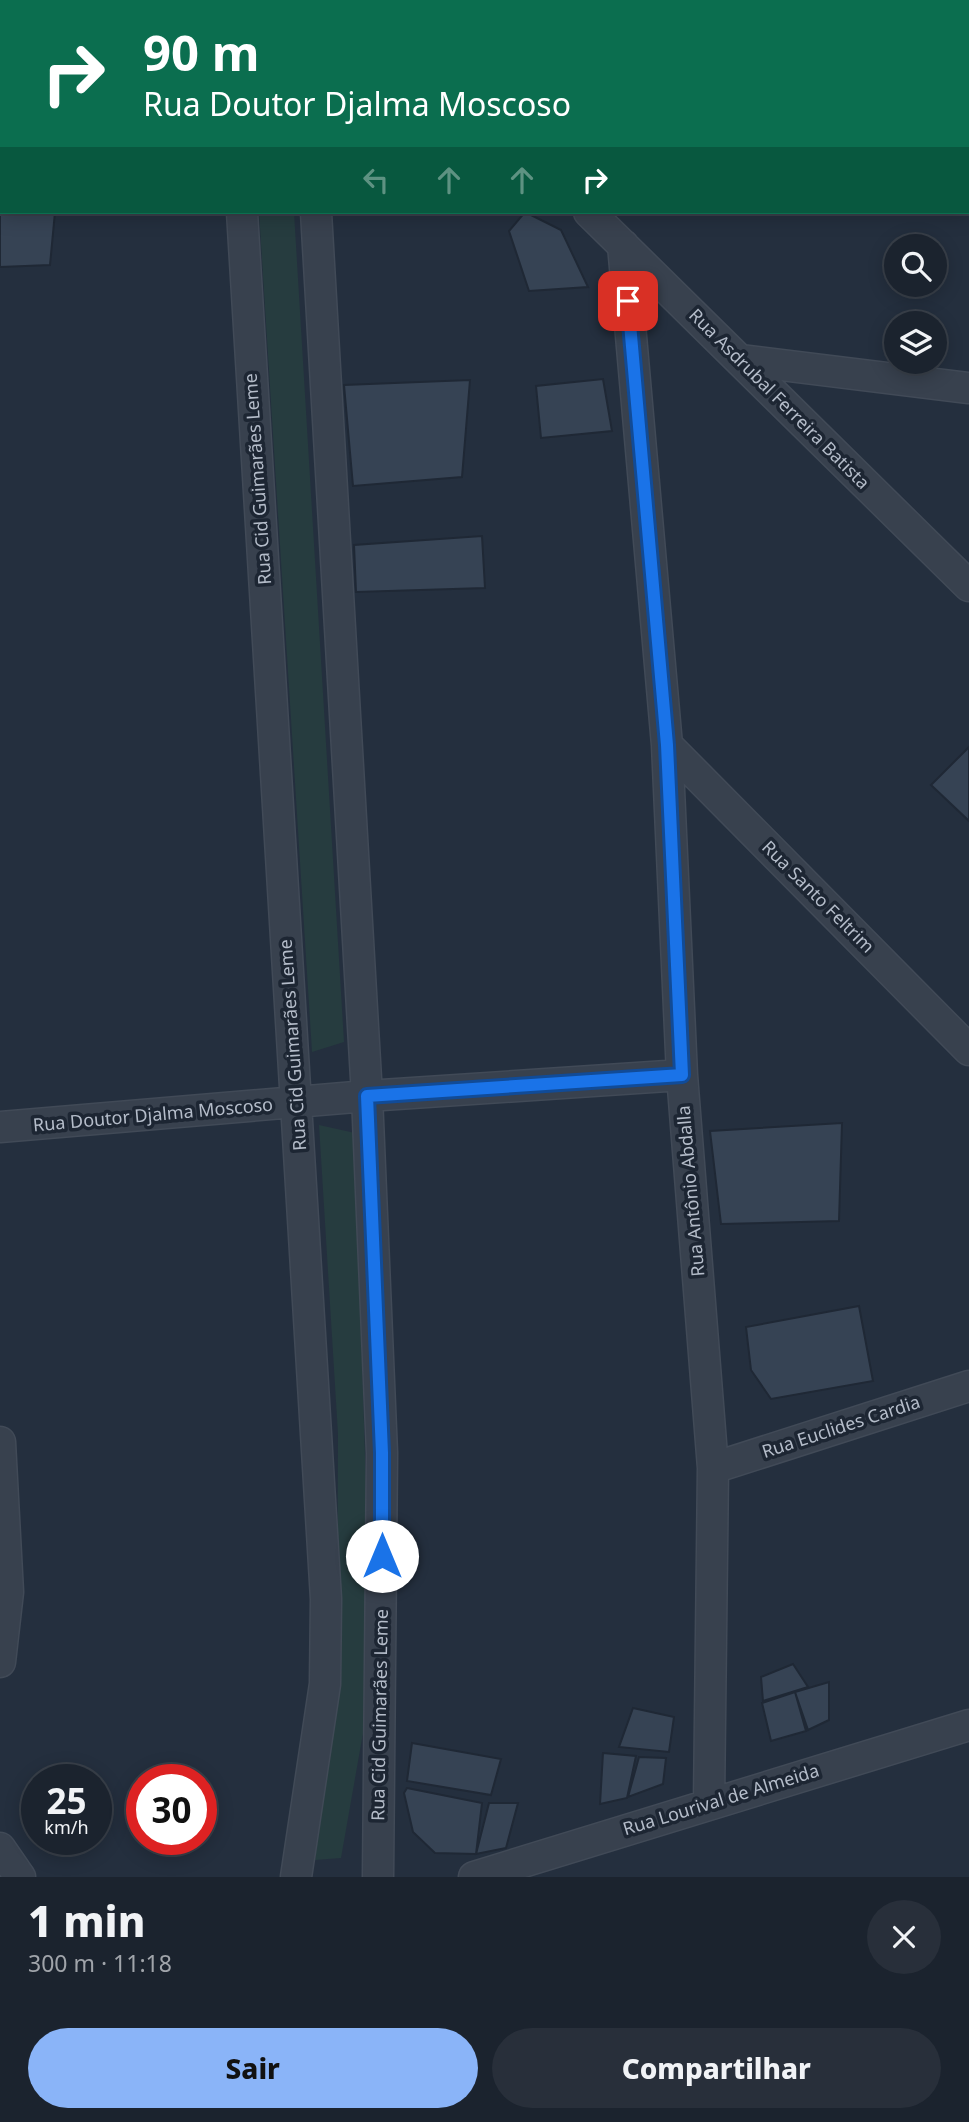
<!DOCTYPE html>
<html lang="pt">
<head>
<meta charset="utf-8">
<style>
	:root { --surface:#1b232e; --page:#282f3a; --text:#f1f3f6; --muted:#a0a4aa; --line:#39404a; --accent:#8ab4f8 }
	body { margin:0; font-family:"Noto Sans",sans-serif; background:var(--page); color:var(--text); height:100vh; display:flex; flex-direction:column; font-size:26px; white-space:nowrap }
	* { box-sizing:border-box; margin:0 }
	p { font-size:23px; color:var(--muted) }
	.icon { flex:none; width:38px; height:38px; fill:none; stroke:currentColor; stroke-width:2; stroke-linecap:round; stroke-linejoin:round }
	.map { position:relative; height:1877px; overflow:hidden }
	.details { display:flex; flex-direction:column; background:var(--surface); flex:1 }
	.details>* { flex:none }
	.guide { position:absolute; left:0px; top:0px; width:970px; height:214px; box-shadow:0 4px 18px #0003,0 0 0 2px var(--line); background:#0b6e4f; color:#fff; overflow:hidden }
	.controls { position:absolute; left:884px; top:234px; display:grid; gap:14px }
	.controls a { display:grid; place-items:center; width:63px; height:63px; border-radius:50%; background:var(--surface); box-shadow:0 4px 18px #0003,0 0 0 2px var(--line); font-size:35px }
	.speed { position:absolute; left:21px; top:1764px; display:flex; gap:14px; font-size:35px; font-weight:700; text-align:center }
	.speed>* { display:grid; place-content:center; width:91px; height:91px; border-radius:50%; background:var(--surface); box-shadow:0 4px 18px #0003,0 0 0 2px var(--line); line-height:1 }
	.speed small { font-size:18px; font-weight:400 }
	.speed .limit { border:10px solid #d22; background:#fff; color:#111 }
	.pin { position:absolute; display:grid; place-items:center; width:60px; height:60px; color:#fff; margin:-30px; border-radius:14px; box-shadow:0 4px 10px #0006 }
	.me { position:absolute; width:77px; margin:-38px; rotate:0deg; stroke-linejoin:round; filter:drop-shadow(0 0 5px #0008) }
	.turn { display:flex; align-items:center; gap:24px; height:147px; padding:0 28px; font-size:32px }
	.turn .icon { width:91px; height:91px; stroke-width:2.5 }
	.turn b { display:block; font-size:49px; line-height:60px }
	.lanes { display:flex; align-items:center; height:66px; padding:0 28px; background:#0003; justify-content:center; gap:35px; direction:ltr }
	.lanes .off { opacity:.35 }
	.round { display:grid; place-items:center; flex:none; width:74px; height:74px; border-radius:37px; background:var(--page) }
	.summary { display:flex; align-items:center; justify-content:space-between; height:119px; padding:0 28px }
	h1 { font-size:42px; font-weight:800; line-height:52px }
	.button { display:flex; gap:14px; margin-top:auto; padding:14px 28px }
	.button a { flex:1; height:80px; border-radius:42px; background:var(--accent); color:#111; font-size:28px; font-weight:800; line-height:80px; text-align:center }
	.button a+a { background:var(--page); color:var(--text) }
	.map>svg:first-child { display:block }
	.green { fill:#263c3f }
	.building { fill:#364354; stroke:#1f2835; stroke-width:2 }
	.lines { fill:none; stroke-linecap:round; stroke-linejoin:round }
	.minor-casing { stroke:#414a57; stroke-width:33 }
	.minor { stroke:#38414e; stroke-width:30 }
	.route-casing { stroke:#114b97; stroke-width:18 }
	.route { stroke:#1a73e8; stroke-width:12 }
	.labels { text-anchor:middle; stroke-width:7; stroke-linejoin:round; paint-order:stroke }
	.street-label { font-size:18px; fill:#b4bcc9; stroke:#1d2633 }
</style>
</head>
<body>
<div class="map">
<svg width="969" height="1877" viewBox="0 0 969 1877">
	<rect width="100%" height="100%" fill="#242f3e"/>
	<path class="green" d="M 259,212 L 294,212 L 344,1042 L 312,1052 Z
		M 319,1125 L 355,1133 L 372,1682 L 341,1858 L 315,1860 L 337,1687 L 338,1434 Z"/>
	<path class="building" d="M 0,0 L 52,0 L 52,2 L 2,2 L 0,18 Z
		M 0,204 L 2,212 L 55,212 L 50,265 L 0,267 Z
		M 525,212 L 561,230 L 588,287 L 529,291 L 509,231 Z
		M 603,379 L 612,431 L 541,438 L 536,386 Z
		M 470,380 L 462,477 L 353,486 L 344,385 Z
		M 482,536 L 485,588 L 356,592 L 354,545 Z
		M 969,747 L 969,821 L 931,785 Z
		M 842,1123 L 839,1221 L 721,1224 L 710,1131 Z
		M 859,1306 L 873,1381 L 771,1399 L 751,1370 L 746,1327 Z
		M 793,1664 L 808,1687 L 763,1701 L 761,1677 Z
		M 829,1682 L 829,1720 L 808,1730 L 795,1692 Z
		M 795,1692 L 806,1731 L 771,1741 L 762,1703 Z
		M 633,1708 L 674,1717 L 669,1752 L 619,1747 Z
		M 412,1743 L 501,1759 L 491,1795 L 407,1781 Z
		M 603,1753 L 636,1756 L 627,1798 L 600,1804 Z
		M 639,1757 L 666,1758 L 663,1784 L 628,1797 Z
		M 407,1788 L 482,1803 L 476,1854 L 435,1853 L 413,1832 L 404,1793 Z
		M 489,1803 L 518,1803 L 506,1848 L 476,1854 Z"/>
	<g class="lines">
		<g class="minor-casing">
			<path id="minor" d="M 227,0 L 227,2
				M 300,0 L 300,2
				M 833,0 L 835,2
				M 968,132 L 969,134
				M 0,156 L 2,156
				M 242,212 L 326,1599 L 325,1684 L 296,1877
				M 316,212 L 367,1096 L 382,1453 L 378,1877
				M 589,212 L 969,586
				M 623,245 L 667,745 L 682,1075 L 713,1468 L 709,1803
				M 740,360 L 969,388
				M 667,745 L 969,1050
				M 0,1127 L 367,1096 L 682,1075
				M 0,1442 L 8,1592 L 0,1662
				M 713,1468 L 969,1386
				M 0,1848 L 20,1877
				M 474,1877 L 969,1725"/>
		</g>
		<use href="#minor" class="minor"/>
	</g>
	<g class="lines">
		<g class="route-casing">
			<path id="route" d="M 382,1556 L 382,1453 L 367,1096 L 682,1075 L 667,745 L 628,301"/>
		</g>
		<use href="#route" class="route"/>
	</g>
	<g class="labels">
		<g class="street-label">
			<text transform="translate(779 399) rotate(45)" y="6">Rua Asdrubal Ferreira Batista</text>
			<text transform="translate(258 479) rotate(-94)" y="6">Rua Cid Guimarães Leme</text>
			<text transform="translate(818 897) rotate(45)" y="6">Rua Santo Feltrim</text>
			<text transform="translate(293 1045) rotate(-94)" y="6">Rua Cid Guimarães Leme</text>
			<text transform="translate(153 1115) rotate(-5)" y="6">Rua Doutor Djalma Moscoso</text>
			<text transform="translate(691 1191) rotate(-95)" y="6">Rua Antônio Abdalla</text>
			<text transform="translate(841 1427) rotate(-18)" y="6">Rua Euclides Cardia</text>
			<text transform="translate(380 1715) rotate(-89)" y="6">Rua Cid Guimarães Leme</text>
			<text transform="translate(721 1800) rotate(-17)" y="6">Rua Lourival de Almeida</text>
		</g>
	</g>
</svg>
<div class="controls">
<a><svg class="icon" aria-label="search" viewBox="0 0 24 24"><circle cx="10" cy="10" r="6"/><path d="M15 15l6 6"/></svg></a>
<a><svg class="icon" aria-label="layers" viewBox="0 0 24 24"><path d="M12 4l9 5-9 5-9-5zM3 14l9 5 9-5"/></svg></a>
</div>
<div class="speed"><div>25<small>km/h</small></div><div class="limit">30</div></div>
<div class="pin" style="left:628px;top:301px;background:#d93025"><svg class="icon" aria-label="arrive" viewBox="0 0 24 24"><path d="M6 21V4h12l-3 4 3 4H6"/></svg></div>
<svg class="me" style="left:382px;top:1556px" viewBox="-20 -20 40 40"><circle r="19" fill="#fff"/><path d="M0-13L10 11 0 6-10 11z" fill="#1a73e8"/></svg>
<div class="guide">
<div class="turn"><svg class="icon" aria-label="right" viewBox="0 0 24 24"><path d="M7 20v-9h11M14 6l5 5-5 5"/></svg><div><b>90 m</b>Rua Doutor Djalma Moscoso</div></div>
<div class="lanes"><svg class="icon off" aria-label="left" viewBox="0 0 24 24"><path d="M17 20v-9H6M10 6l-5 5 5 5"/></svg><svg class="icon off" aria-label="ahead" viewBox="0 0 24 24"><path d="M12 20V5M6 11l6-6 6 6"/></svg><svg class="icon off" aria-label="ahead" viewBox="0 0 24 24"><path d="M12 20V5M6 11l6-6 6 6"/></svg><svg class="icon" aria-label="right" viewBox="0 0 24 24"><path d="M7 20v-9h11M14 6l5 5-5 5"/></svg></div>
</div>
</div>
<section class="details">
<div class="summary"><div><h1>1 min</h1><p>300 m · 11:18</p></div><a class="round"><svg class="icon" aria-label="close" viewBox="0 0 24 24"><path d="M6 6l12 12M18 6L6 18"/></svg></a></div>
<div class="button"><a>Sair</a><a>Compartilhar</a></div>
</section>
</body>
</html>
